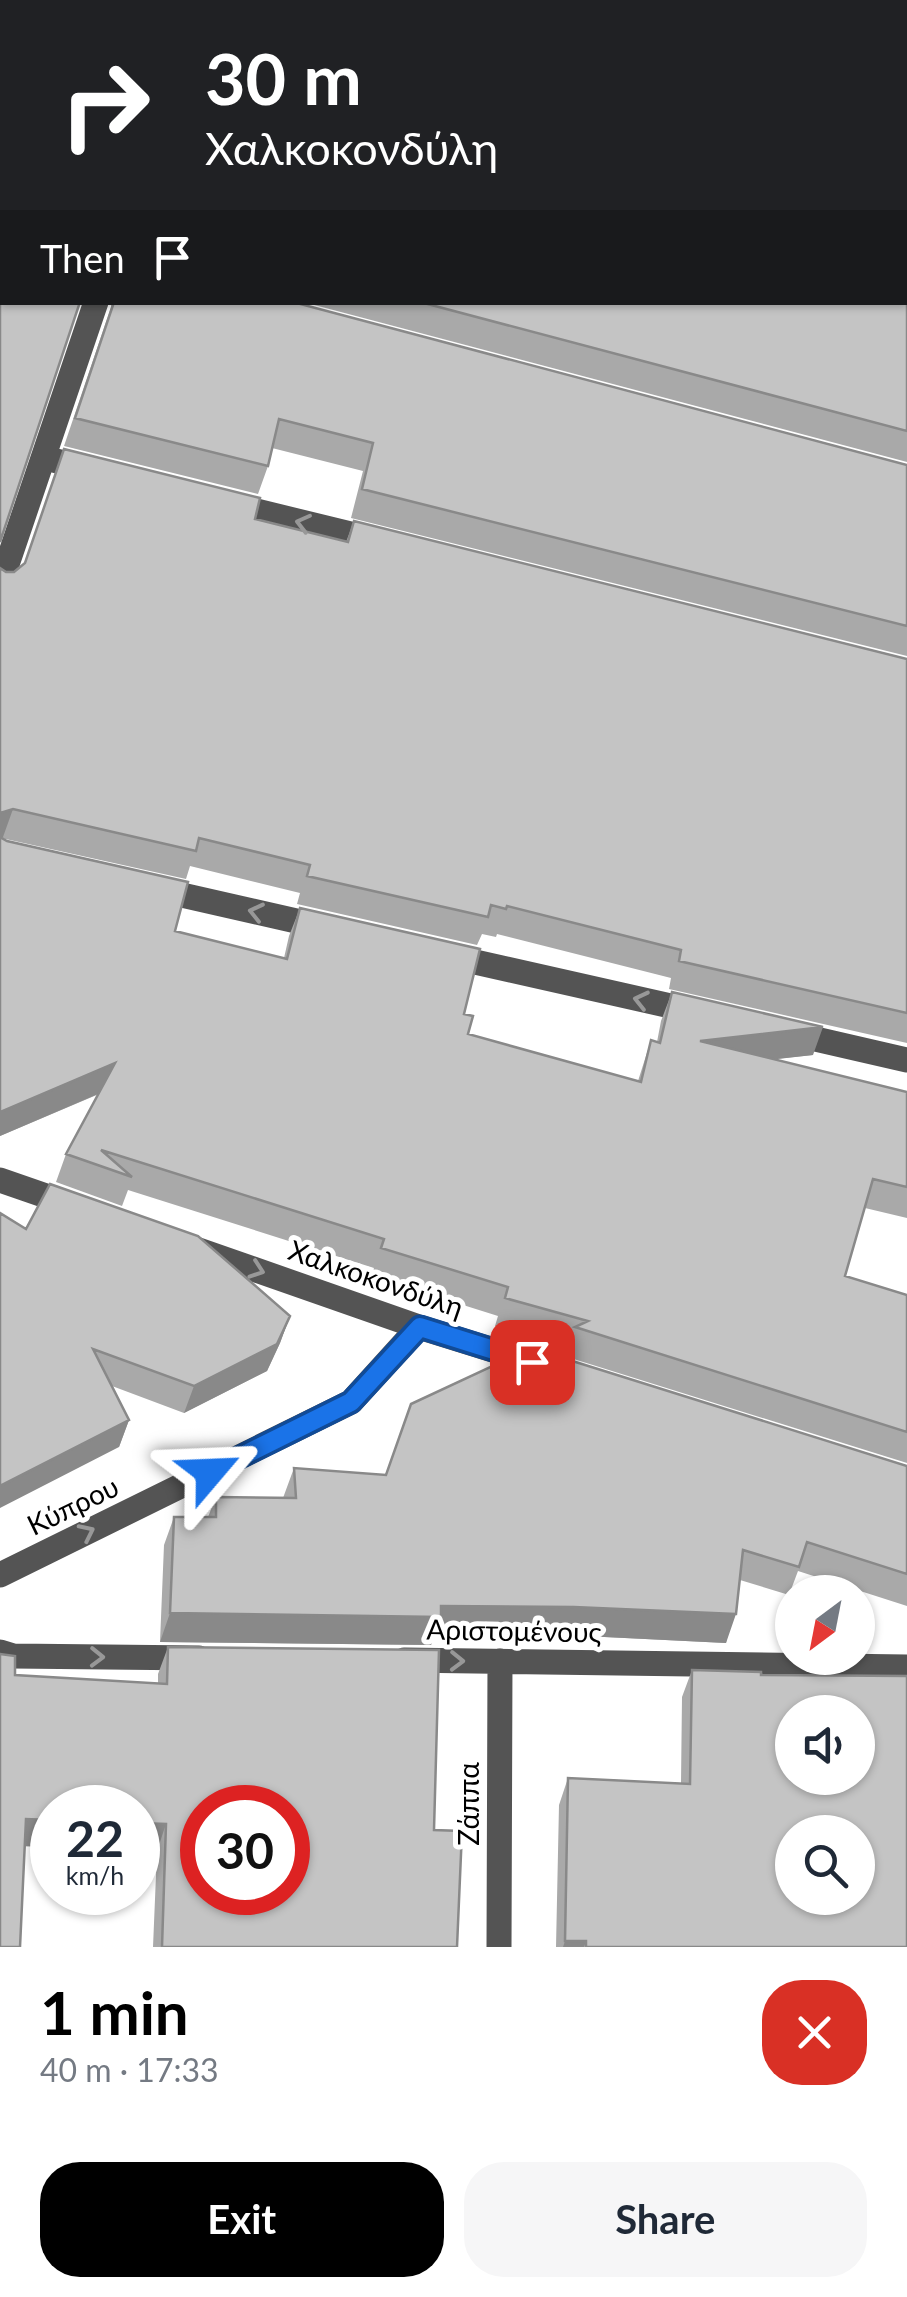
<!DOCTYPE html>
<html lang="en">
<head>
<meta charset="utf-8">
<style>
	:root { --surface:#fff; --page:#f6f6f7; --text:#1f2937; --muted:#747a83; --accent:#000 }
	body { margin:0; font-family:Lato,sans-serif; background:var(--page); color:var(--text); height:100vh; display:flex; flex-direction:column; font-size:38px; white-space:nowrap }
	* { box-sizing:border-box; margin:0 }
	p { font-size:32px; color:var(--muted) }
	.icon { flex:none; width:55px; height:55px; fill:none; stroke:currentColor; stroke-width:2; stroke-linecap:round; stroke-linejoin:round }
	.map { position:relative; height:1947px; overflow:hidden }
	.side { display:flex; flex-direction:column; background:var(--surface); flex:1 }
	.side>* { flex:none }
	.banner { position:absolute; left:0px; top:0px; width:908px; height:305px; box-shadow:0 2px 8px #0004; background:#202124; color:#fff; overflow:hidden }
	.needle { width:65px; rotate:212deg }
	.tools { position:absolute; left:775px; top:1575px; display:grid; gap:20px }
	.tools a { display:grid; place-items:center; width:100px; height:100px; border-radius:50%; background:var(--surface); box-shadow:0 2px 8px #0004; font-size:50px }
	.speed { position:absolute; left:30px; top:1785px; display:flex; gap:20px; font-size:50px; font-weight:700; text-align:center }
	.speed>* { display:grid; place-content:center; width:130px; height:130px; border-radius:50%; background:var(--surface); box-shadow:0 2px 8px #0004; line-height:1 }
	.speed small { font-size:25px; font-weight:400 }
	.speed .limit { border:15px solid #d22; background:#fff; color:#111 }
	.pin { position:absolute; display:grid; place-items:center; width:85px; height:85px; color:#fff; margin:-42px; border-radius:20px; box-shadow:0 5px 15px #0006 }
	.me { position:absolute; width:110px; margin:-55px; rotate:64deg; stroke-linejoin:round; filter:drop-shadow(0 0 8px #0008) }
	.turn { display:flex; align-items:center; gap:35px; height:210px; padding:0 40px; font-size:45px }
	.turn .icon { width:130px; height:130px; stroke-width:2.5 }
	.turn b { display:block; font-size:70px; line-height:85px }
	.then { display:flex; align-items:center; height:95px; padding:0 40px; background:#0003; gap:20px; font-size:38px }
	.round { display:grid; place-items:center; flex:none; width:105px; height:105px; border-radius:40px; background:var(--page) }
	.headline { display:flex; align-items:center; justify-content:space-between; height:170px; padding:0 40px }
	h1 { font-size:60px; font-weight:700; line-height:75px; color:var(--accent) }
	.primary-button { display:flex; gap:20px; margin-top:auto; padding:20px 40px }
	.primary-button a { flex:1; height:115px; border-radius:40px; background:var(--accent); color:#fff; font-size:40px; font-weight:700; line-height:115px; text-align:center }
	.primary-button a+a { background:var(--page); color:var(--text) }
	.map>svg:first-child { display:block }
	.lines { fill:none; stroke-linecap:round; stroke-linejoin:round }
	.minor { stroke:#545454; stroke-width:25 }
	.wall { fill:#a9a9a9 }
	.shaded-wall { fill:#898989 }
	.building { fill:#c4c4c4; stroke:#898989; stroke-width:2.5; fill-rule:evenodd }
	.oneway { stroke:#989898 }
	.route-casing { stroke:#114b97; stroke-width:25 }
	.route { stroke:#1a73e8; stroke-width:18 }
	.labels { text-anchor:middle; stroke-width:10; stroke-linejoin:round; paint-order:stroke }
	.street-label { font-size:28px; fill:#000; stroke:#fff }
</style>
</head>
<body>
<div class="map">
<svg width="907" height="1947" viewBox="0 0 907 1947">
	<rect width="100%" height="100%" fill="#fff"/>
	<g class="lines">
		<path class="minor" d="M 190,2 L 191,0
			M 45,458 L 92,470
			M 228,504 L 383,542
			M 0,585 L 96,302
			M 151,888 L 327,928
			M 444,955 L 697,1012
			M 785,1032 L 907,1060
			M 0,1180 L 75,1206
			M 193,1248 L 419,1327 L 544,1366
			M 0,1575 L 351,1402 L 419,1327
			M 0,1652 L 13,1656 L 199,1658
			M 404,1660 L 907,1667
			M 499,1947 L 500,1661"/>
	</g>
	<path class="wall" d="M 383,0 L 907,0 L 907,462 L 303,302 L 905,302 L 905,2 L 393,2 Z
		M 111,302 L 293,302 L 907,465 L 907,656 L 351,518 L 363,471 L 272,448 L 268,466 L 258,494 L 64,446 L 111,307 Z
		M 255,519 L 346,542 L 354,521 L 907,659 L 907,1043 L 669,989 L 671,978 L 497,934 L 496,937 L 482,934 L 477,945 L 297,904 L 300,893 L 190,866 L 186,879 L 1,838 L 175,931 L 284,958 L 289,936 L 300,908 L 464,1014 L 468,1034 L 638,1081 L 651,1040 L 657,1042 L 661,1021 L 672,992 L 813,1055 L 775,1059 L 907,1092 L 907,1218 L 865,1208 L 845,1276 L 907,1295 L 907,1463 L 564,1356 L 568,1347 L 495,1326 L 498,1316 L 371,1276 L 374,1268 L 128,1190 L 122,1206 L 56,1182 L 66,1154 L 99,1094 L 0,1136 L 0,568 L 6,572 L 14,572 Z
		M 26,1229 L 290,1316 L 280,1343 L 267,1371 L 184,1413 L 112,1386 L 129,1420 L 119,1447 Z
		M 907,1466 L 907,1606 L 798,1571 L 789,1595 L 740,1580 L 726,1643 L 564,1635 L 435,1634 L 431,1645 L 160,1642 L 164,1545 L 174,1517 L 208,1517 L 216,1497 L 283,1498 L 294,1468 L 386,1475 Z
		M 168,1647 L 434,1830 L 457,1947 L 153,1947 L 157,1851 L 138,1850 L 138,1808 L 52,1808 L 52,1847 L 25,1846 L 15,1675 L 158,1683 L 158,1674 Z
		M 692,1670 L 761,1675 L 907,1947 L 556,1947 L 559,1805 L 568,1778 L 681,1783 L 682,1697 Z"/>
	<path class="shaded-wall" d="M 2,198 L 2,225 L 0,226 L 0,200 Z
		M 13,809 L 3,837 L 0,838 L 0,813 Z
		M 823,1027 L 813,1055 L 689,1069 L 700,1041 Z
		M 115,1063 L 105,1091 L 0,1136 L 0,1112 Z
		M 290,1316 L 280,1343 L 267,1371 L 184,1413 L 194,1386 Z
		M 129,1420 L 119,1447 L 0,1508 L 0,1486 Z
		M 441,1606 L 574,1607 L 736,1614 L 726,1643 L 564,1635 L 435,1634 L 431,1645 L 160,1642 L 170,1613 Z
		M 26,1819 L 52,1820 L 52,1847 L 16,1846 Z
		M 138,1823 L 166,1824 L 157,1851 L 138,1850 Z
		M 565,1941 L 586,1941 L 584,1947 L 563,1947 Z"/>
	<path class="building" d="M 13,0 L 150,0 L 153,1 L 153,2 L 16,2 Z
		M 501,0 L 907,0 L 907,159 L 905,160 L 905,2 L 500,2 Z
		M 0,67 L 2,67 L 2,198 L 0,200 Z
		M 905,181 L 907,184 L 907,431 L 420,302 L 905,302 Z
		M 0,223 L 2,225 L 2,302 L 80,302 L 0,542 Z
		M 114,302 L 293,302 L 907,465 L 907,626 L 362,489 L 373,443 L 279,419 L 268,466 L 75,418 Z
		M 64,449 L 260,498 L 255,519 L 348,542 L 354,521 L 907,659 L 907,1013 L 679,961 L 681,950 L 507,906 L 506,909 L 491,905 L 488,917 L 307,876 L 310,865 L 199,838 L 196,851 L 13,809 L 0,813 L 0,568 L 6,572 L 14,572 L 25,563 Z
		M 0,837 L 7,841 L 188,882 L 175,931 L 287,959 L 300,908 L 480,949 L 464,1014 L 473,1016 L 468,1034 L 641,1082 L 651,1040 L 660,1043 L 672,992 L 823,1027 L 700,1041 L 907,1092 L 907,1187 L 873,1179 L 845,1276 L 907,1295 L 907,1432 L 575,1327 L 588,1321 L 505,1298 L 508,1287 L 381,1248 L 384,1239 L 101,1150 L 132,1177 L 66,1154 L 115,1063 L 0,1112 Z
		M 50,1184 L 198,1236 L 290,1316 L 277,1344 L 194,1386 L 93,1349 L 129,1420 L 0,1486 L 0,1213 L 26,1229 Z
		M 531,1348 L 907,1466 L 907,1574 L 807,1542 L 799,1567 L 743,1550 L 736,1614 L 574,1607 L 441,1606 L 441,1617 L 170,1613 L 174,1517 L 216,1517 L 216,1497 L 296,1498 L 294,1468 L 386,1475 L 411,1404 Z
		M 168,1647 L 439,1650 L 434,1830 L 462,1831 L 457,1947 L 162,1947 L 166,1824 L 138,1823 L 138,1808 L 52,1808 L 52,1820 L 26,1819 L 20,1947 L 0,1947 L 0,1654 L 15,1656 L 15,1675 L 167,1684 ZM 202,1808 L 288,1808 L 288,1892 L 202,1892 Z
		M 692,1670 L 761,1672 L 761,1675 L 907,1676 L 907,1947 L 586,1947 L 586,1941 L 565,1941 L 568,1778 L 690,1784 ZM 792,1712 L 858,1712 L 858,1778 L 792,1778 ZM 792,1832 L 858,1832 L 858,1898 L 792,1898 Z"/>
	<defs><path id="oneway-chevron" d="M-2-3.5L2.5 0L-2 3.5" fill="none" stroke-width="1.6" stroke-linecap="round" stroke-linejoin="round" transform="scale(2.5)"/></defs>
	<g class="oneway">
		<use href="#oneway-chevron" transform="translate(303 523) rotate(-166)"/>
		<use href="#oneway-chevron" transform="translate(256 912) rotate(-167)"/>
		<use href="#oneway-chevron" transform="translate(641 1000) rotate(-167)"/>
		<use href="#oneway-chevron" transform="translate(257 1270) rotate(19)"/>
		<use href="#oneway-chevron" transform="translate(87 1532) rotate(-26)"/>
		<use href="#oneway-chevron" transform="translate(97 1657) rotate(1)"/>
		<use href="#oneway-chevron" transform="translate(457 1661) rotate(1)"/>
	</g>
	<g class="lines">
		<g class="route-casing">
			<path id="route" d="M 210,1472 L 351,1402 L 420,1327 L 532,1362"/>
		</g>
		<use href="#route" class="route"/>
	</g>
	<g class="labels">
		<g class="street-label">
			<text transform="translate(376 1279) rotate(19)" y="10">Χαλκοκονδύλη</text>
			<text transform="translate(73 1506) rotate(-26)" y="10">Κύπρου</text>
			<text transform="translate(514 1631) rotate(1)" y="10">Αριστομένους</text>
			<text transform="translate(469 1804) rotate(-90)" y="10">Ζάππα</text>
		</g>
	</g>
</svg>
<div class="tools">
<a><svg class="needle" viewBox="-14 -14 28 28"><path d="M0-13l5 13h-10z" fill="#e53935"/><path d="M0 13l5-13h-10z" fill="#747a83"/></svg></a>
<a><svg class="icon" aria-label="sound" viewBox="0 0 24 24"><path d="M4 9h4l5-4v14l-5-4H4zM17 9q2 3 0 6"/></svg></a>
<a><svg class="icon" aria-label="search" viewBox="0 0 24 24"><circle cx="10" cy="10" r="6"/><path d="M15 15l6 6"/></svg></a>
</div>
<div class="speed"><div>22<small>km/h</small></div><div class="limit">30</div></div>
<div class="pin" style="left:532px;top:1362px;background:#d93025"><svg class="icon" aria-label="arrive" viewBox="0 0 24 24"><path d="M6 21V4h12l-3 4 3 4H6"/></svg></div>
<svg class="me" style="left:210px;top:1472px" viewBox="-20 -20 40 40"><path d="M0-17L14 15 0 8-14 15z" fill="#1a73e8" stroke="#fff" stroke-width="4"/></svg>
<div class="banner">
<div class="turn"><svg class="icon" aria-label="right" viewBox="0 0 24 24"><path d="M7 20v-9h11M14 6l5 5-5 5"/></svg><div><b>30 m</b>Χαλκοκονδύλη</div></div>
<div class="then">Then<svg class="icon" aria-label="arrive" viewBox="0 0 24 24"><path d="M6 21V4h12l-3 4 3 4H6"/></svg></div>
</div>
</div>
<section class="side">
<div class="headline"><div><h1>1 min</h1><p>40 m · 17:33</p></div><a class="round" style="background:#d93025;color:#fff"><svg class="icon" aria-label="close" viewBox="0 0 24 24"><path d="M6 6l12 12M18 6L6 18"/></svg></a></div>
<div class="primary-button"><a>Exit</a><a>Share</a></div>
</section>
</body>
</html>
